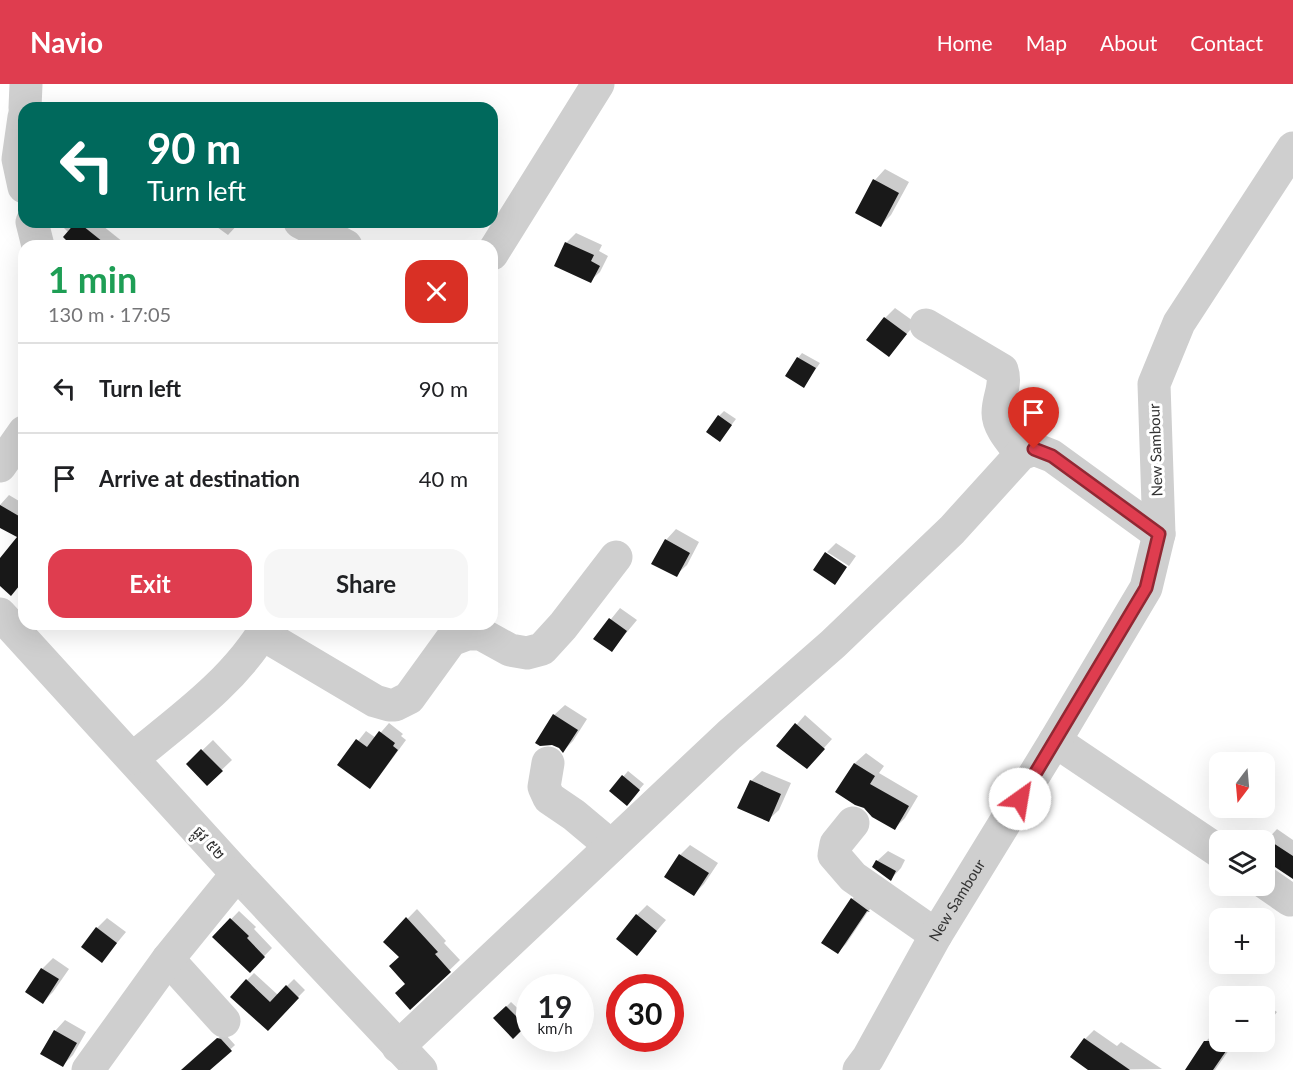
<!DOCTYPE html>
<html lang="en">
<head>
<meta charset="utf-8">
<style>
	:root { --surface:#fff; --page:#f6f6f6; --text:#202124; --muted:#757577; --line:#e0e0e0; --accent:#df3d4f }
	body { margin:0; font-family:Lato,"Noto Sans Khmer",sans-serif; background:var(--page); color:var(--text); height:100vh; display:flex; flex-direction:column; font-size:22px; white-space:nowrap }
	* { box-sizing:border-box; margin:0 }
	p { font-size:20px; color:var(--muted) }
	.icon { flex:none; width:33px; height:33px; fill:none; stroke:currentColor; stroke-width:2; stroke-linecap:round; stroke-linejoin:round }
	.map { position:relative; flex:1; overflow:hidden }
	.drawer { position:absolute; left:18px; top:156px; width:480px; height:390px; display:flex; flex-direction:column; background:var(--surface); border-radius:18px; box-shadow:0 6px 24px #0002 }
	.drawer>* { flex:none }
	.top-card { position:absolute; left:18px; top:18px; width:480px; height:126px; border-radius:18px; box-shadow:0 6px 24px #0002; background:#00695c; color:#fff; overflow:hidden }
	.needle { width:39px; rotate:196deg }
	.controls { position:absolute; left:1209px; top:668px; display:grid; gap:12px }
	.controls a { display:grid; place-items:center; width:66px; height:66px; border-radius:12px; background:var(--surface); box-shadow:0 6px 24px #0002; font-size:30px }
	.speed { position:absolute; left:516px; top:890px; display:flex; gap:12px; font-size:30px; font-weight:700; text-align:center }
	.speed>* { display:grid; place-content:center; width:78px; height:78px; border-radius:50%; background:var(--surface); box-shadow:0 6px 24px #0002; line-height:1 }
	.speed small { font-size:15px; font-weight:400 }
	.speed .limit { border:9px solid #d22; background:#fff; color:#111 }
	.pin { position:absolute; display:grid; place-items:center; width:51px; height:51px; color:#fff; margin:-62px -26px; border-radius:50% 50% 50% 0; rotate:-45deg; box-shadow:0 0 6px #0007 }
	.pin .icon { rotate:45deg }
	.me { position:absolute; width:66px; margin:-33px; rotate:32deg; stroke-linejoin:round; filter:drop-shadow(0 0 4px #0008) }
	.turn { display:flex; align-items:center; gap:21px; height:126px; padding:0 30px; font-size:27px }
	.turn .icon { width:78px; height:78px; stroke-width:2.5 }
	.turn b { display:block; font-size:42px; line-height:51px }
	.round { display:grid; place-items:center; flex:none; width:63px; height:63px; border-radius:18px; background:var(--page) }
	.headline { display:flex; align-items:center; justify-content:space-between; height:102px; padding:0 30px }
	h1 { font-size:36px; font-weight:700; line-height:45px; color:#1e9e55 }
	.action { display:flex; gap:12px; margin-top:auto; padding:12px 30px }
	.action a { flex:1; height:69px; border-radius:18px; background:var(--accent); color:#fff; font-size:24px; font-weight:700; line-height:69px; text-align:center }
	.action a+a { background:var(--page); color:var(--text) }
	ul { padding:0; list-style:none }
	li { display:flex; align-items:center; gap:18px; height:90px; padding:0 30px; border-top:2px solid var(--line) }
	li div { flex:1 }
	li b { display:block; font-size:22px }
	li em { font-style:normal }
	header { display:flex; align-items:center; gap:36px; box-sizing:border-box; height:84px; padding:0 30px; background:var(--accent); color:#fff }
	header strong { font-size:28px }
	nav { display:flex; gap:33px; margin-inline-start:auto; font-size:21px }
	.map>svg:first-child { display:block }
	.shadow { fill:#0003 }
	.building { fill:#191919 }
	.lines { fill:none; stroke-linecap:round; stroke-linejoin:round }
	.minor { stroke:#cfcfcf; stroke-width:33 }
	.route-casing { stroke:#912833; stroke-width:15 }
	.route { stroke:#df3d4f; stroke-width:10 }
	.labels { text-anchor:middle; stroke-width:6; stroke-linejoin:round; paint-order:stroke }
	.street-label { font-size:15px; fill:#323232; stroke:#fff }
</style>
</head>
<body>
<header>
<strong>Navio</strong>
<nav><a>Home</a><a>Map</a><a>About</a><a>Contact</a></nav>
</header>
<div class="map">
<svg width="1293" height="986" viewBox="0 0 1293 986">
	<rect width="100%" height="100%" fill="#fff"/>
	<path class="shadow" d="M 885,85 L 909,98 L 891,131 L 881,141 L 857,128 L 875,96 Z
		M 65,138 L 98,138 L 128,162 L 74,162 L 69,149 L 61,141 Z
		M 210,138 L 240,138 L 228,151 Z
		M 576,149 L 602,161 L 599,167 L 608,172 L 600,188 L 590,197 L 566,159 Z
		M 895,224 L 916,239 L 889,271 L 885,234 Z
		M 802,269 L 820,279 L 804,302 L 798,274 Z
		M 724,327 L 736,335 L 720,356 L 719,332 Z
		M 9,411 L 24,420 L 24,496 L 11,510 L 0,500 L 0,476 L 19,453 L 0,443 L 0,421 Z
		M 676,445 L 699,458 L 687,481 L 676,491 L 666,456 Z
		M 836,459 L 856,472 L 849,482 L 827,468 Z
		M 620,524 L 637,536 L 612,566 L 595,555 Z
		M 565,621 L 587,635 L 573,657 L 563,667 L 554,631 Z
		M 805,631 L 832,655 L 815,674 L 797,675 L 795,676 L 778,662 Z
		M 389,639 L 403,650 L 401,652 L 406,656 L 378,694 L 369,703 L 339,681 L 366,647 L 376,654 Z
		M 213,656 L 232,676 L 207,700 L 188,680 Z
		M 866,669 L 884,682 L 879,689 L 918,712 L 905,734 L 895,744 L 865,723 L 837,707 L 855,679 Z
		M 628,687 L 644,700 L 631,715 L 611,707 Z
		M 762,687 L 791,699 L 779,726 L 768,736 L 751,697 Z
		M 1277,745 L 1293,756 L 1293,793 L 1264,759 Z
		M 690,761 L 718,779 L 704,800 L 694,810 L 680,771 Z
		M 888,767 L 905,776 L 901,784 L 891,795 L 877,777 Z
		M 860,807 L 877,819 L 869,826 L 846,860 L 838,868 L 852,815 Z
		M 647,821 L 666,836 L 637,870 L 637,831 Z
		M 417,825 L 446,857 L 444,859 L 460,876 L 410,924 L 401,873 L 385,858 Z
		M 239,827 L 256,843 L 254,845 L 272,864 L 250,887 L 214,853 Z
		M 107,834 L 126,848 L 102,877 L 97,844 Z
		M 53,874 L 69,885 L 53,908 L 43,918 L 27,908 L 42,885 Z
		M 254,889 L 278,911 L 294,895 L 305,906 L 267,945 L 247,896 Z
		M 511,918 L 530,936 L 513,953 L 495,934 Z
		M 1264,919 L 1277,928 L 1264,945 Z
		M 65,936 L 86,948 L 73,971 L 63,981 L 55,947 Z
		M 1094,946 L 1117,962 L 1121,958 L 1162,985 L 1089,986 L 1085,955 Z
		M 1217,947 L 1220,949 L 1220,957 L 1234,959 L 1215,986 L 1187,986 L 1206,957 Z
		M 223,950 L 226,951 L 235,961 L 216,979 L 209,962 Z"/>
	<path class="building" d="M 873,95 L 899,109 L 881,143 L 855,129 Z
		M 76,138 L 78,138 L 108,162 L 72,162 L 63,153 Z
		M 565,158 L 594,171 L 591,177 L 600,182 L 591,199 L 554,182 Z
		M 884,233 L 907,250 L 889,273 L 866,256 Z
		M 797,273 L 816,284 L 804,304 L 785,292 Z
		M 718,331 L 732,341 L 720,358 L 706,348 Z
		M 0,421 L 24,435 L 24,496 L 11,512 L 0,502 L 0,474 L 17,453 L 0,444 Z
		M 665,455 L 690,469 L 677,493 L 651,480 Z
		M 825,468 L 847,483 L 835,501 L 813,486 Z
		M 609,534 L 627,547 L 612,568 L 593,555 Z
		M 553,630 L 578,646 L 563,669 L 559,664 L 552,661 L 540,662 L 535,659 Z
		M 795,639 L 825,665 L 807,685 L 776,662 Z
		M 379,647 L 395,659 L 393,662 L 398,666 L 370,705 L 337,681 L 356,655 L 367,663 Z
		M 201,665 L 223,687 L 207,702 L 186,680 Z
		M 854,679 L 875,692 L 870,700 L 909,722 L 895,746 L 872,733 L 864,724 L 855,721 L 835,708 Z
		M 622,691 L 640,706 L 627,722 L 609,707 Z
		M 750,696 L 781,710 L 769,738 L 737,724 Z
		M 1264,753 L 1293,772 L 1293,795 L 1275,783 L 1264,779 Z
		M 679,770 L 709,789 L 694,812 L 664,793 Z
		M 876,776 L 896,787 L 891,797 L 872,783 Z
		M 851,814 L 870,828 L 867,827 L 838,870 L 821,859 Z
		M 636,830 L 657,847 L 637,872 L 616,855 Z
		M 406,833 L 438,868 L 435,870 L 451,888 L 410,926 L 395,909 L 405,900 L 389,882 L 399,873 L 383,858 Z
		M 230,834 L 249,852 L 247,854 L 265,873 L 250,889 L 212,853 Z
		M 96,843 L 117,859 L 102,879 L 81,863 Z
		M 41,884 L 59,895 L 43,920 L 25,908 Z
		M 246,895 L 270,918 L 286,901 L 299,914 L 268,947 L 230,913 Z
		M 506,922 L 526,942 L 513,955 L 493,934 Z
		M 54,946 L 77,959 L 63,983 L 40,970 Z
		M 217,954 L 221,955 L 232,967 L 210,986 L 181,986 Z
		M 1084,954 L 1130,986 L 1088,986 L 1070,973 Z
		M 1204,957 L 1233,957 L 1213,986 L 1185,986 Z"/>
	<g class="lines">
		<g class="minor">
			<path d="M 25,24 L 26,0"/>
			<path d="M 24,33 L 18,75 L 24,103"/>
			<path d="M 32,138 L 38,162"/>
			<path d="M 300,138 L 346,162"/>
			<path d="M 492,170 L 598,0"/>
			<path d="M 926,241 L 1002,286 C 1007,301 998,313 998,329 C 998,344 1013,359 1021,370"/>
			<path d="M 0,382 L 24,348"/>
			<path d="M 0,530 L 237,790 L 421,986"/>
			<path d="M 262,550 L 375,617 L 389,621 L 395,621 L 409,614 L 451,556 L 467,550 L 481,550 L 510,566 L 527,569 L 542,565 L 563,542 L 616,473"/>
			<path d="M 1055,657 L 1220,768"/>
			<path d="M 133,674 C 181,635 237,595 268,540"/>
			<path d="M 548,679 L 544,703 L 549,714 L 574,731 L 611,762"/>
			<path d="M 853,739 L 836,760 L 834,771 L 853,793 L 936,851"/>
			<path d="M 1264,798 L 1290,816"/>
			<path d="M 168,875 L 224,937"/>
			<path d="M 398,963 L 729,651 L 833,560 L 952,446 L 1021,370 L 1034,365 L 1052,372 L 1159,450"/>
			<path d="M 88,986 L 168,875 L 237,790"/>
			<path id="s1" d="M 859,986 L 868,974 L 936,851 L 1055,657 L 1146,504 L 1159,450 L 1154,300 L 1179,239 L 1293,64"/>
		</g>
	</g>
	<g class="lines">
		<g class="route-casing">
			<path id="route" d="M 1020,715 L 1146,504 L 1159,450 L 1052,372 L 1034,365"/>
		</g>
		<use href="#route" class="route"/>
	</g>
	<g class="labels">
		<g class="street-label">
			<text transform="translate(1156 366) rotate(-92)" y="5">New Sambour</text>
			<text transform="translate(209 759) rotate(48)" y="5">ផ្លូវ ៥២</text>
			<text dy="5" stroke="none"><textPath href="#s1" startOffset="196">New Sambour</textPath></text>
		</g>
	</g>
</svg>
<div class="controls">
<a><svg class="needle" viewBox="-14 -14 28 28"><path d="M0-13l5 13h-10z" fill="#e53935"/><path d="M0 13l5-13h-10z" fill="#757577"/></svg></a>
<a><svg class="icon" aria-label="layers" viewBox="0 0 24 24"><path d="M12 4l9 5-9 5-9-5zM3 14l9 5 9-5"/></svg></a>
<a>+</a>
<a>−</a>
</div>
<div class="speed"><div>19<small>km/h</small></div><div class="limit">30</div></div>
<div class="pin" style="left:1034px;top:365px;background:#d93025"><svg class="icon" aria-label="arrive" viewBox="0 0 24 24"><path d="M6 21V4h12l-3 4 3 4H6"/></svg></div>
<svg class="me" style="left:1020px;top:715px" viewBox="-20 -20 40 40"><circle r="19" fill="#fff"/><path d="M0-13L10 11 0 6-10 11z" fill="#df3d4f"/></svg>
<div class="top-card">
<div class="turn"><svg class="icon" aria-label="left" viewBox="0 0 24 24"><path d="M17 20v-9H6M10 6l-5 5 5 5"/></svg><div><b>90 m</b>Turn left</div></div>
</div>
<section class="drawer">
<div class="headline"><div><h1>1 min</h1><p>130 m · 17:05</p></div><a class="round" style="background:#d93025;color:#fff"><svg class="icon" aria-label="close" viewBox="0 0 24 24"><path d="M6 6l12 12M18 6L6 18"/></svg></a></div>
<ul>
<li><svg class="icon" aria-label="left" viewBox="0 0 24 24"><path d="M17 20v-9H6M10 6l-5 5 5 5"/></svg><div><b>Turn left</b></div><em>90 m</em></li>
<li><svg class="icon" aria-label="arrive" viewBox="0 0 24 24"><path d="M6 21V4h12l-3 4 3 4H6"/></svg><div><b>Arrive at destination</b></div><em>40 m</em></li>
</ul>
<div class="action"><a>Exit</a><a>Share</a></div>
</section>
</div>
</body>
</html>
